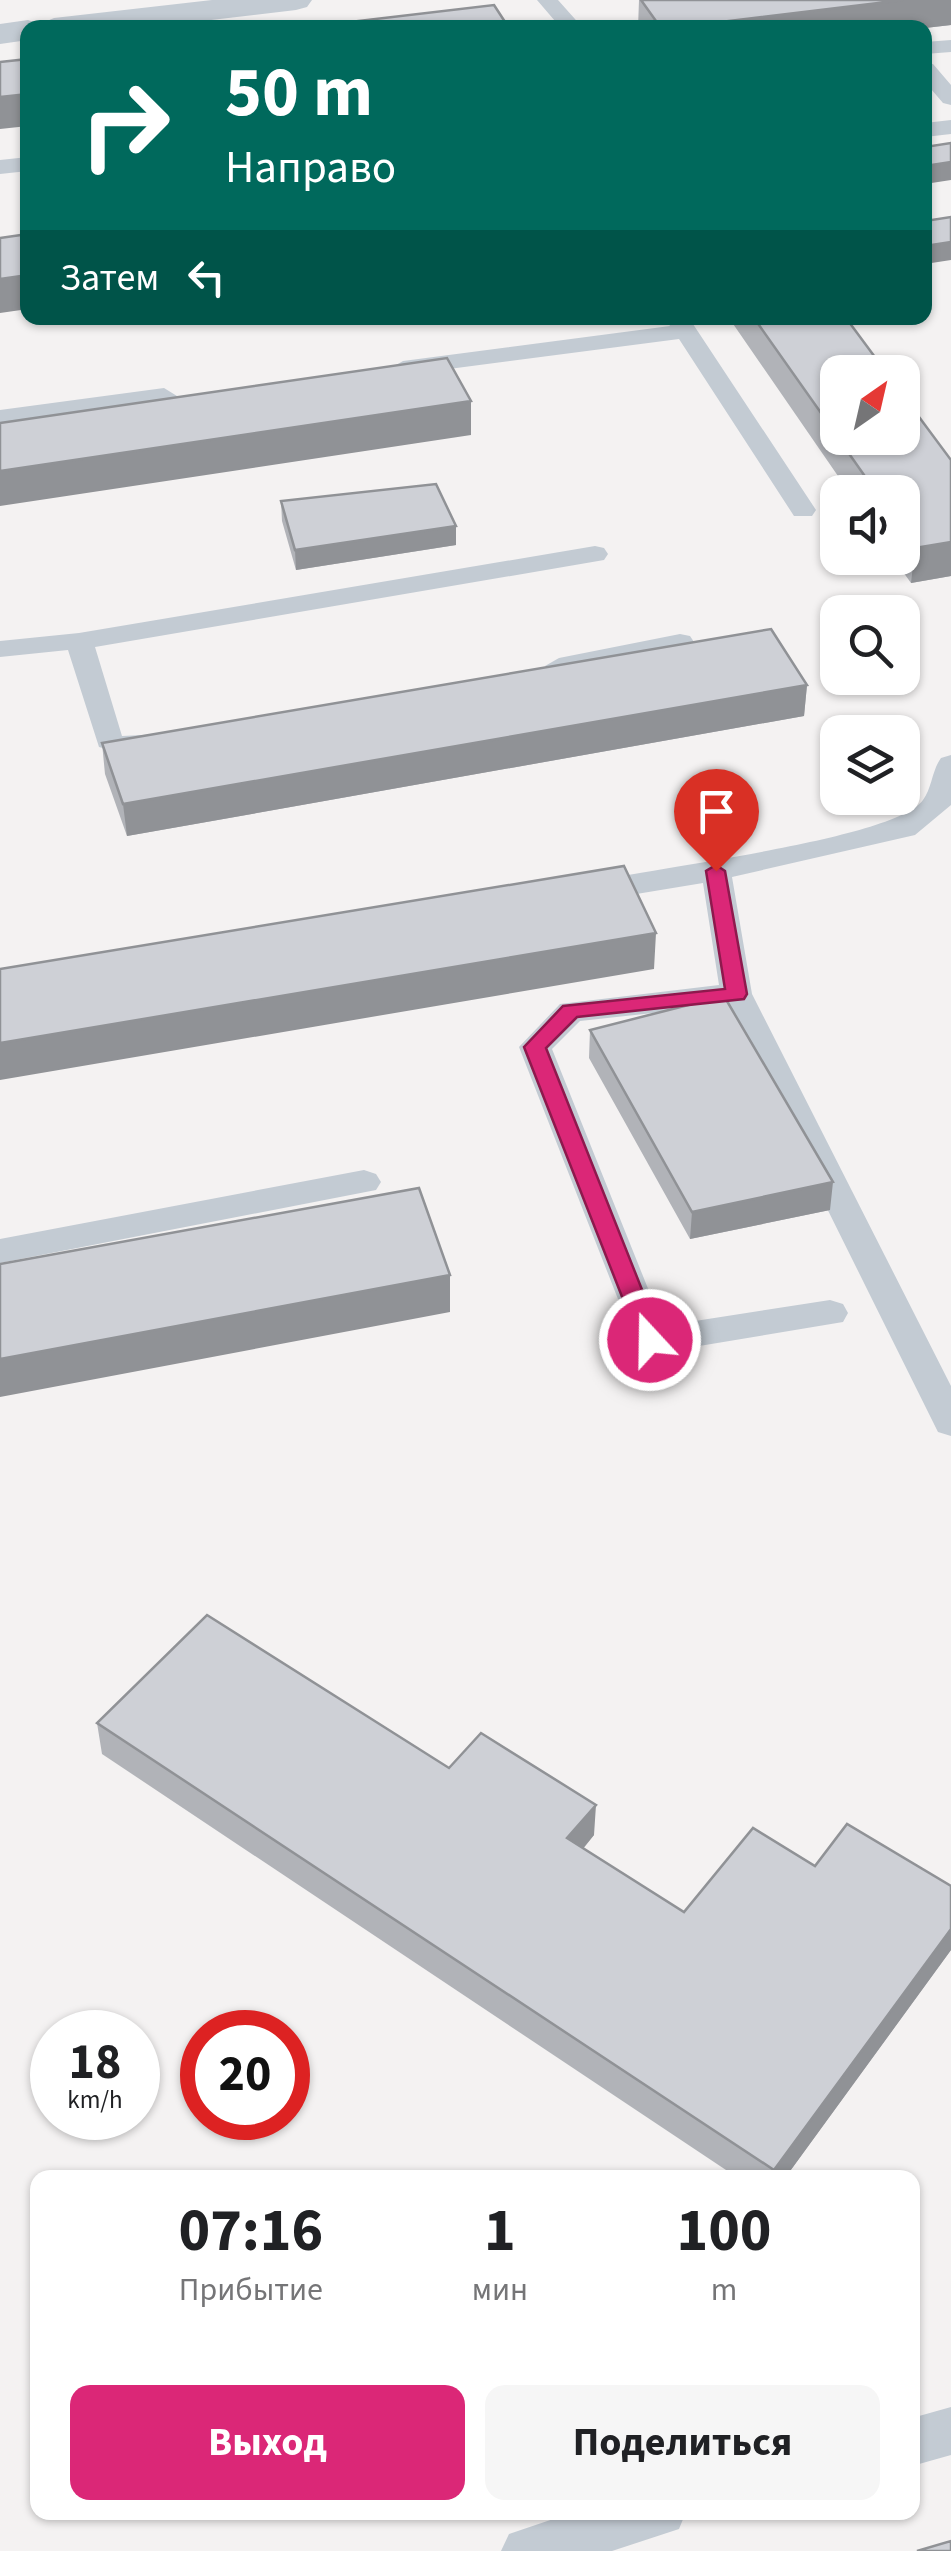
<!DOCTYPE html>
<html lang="ru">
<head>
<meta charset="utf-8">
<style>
	:root { --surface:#fff; --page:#f6f6f6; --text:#202124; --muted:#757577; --accent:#db2777 }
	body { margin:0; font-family:"Source Sans 3",sans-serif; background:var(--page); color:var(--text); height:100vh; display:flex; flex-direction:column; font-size:38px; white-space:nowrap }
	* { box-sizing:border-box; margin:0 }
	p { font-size:32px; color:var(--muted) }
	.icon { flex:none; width:55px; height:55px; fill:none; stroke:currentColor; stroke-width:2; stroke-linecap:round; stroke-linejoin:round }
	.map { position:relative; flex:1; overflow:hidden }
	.drawer { position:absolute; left:30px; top:2170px; width:890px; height:350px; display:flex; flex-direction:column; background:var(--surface); border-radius:20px; box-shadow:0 2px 8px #0004 }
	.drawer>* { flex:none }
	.banner { position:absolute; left:20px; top:20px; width:912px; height:305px; border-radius:20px; box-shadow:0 2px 8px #0004; background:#00695c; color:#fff; overflow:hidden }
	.needle { width:65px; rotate:34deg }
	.fabs { position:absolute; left:820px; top:355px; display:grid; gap:20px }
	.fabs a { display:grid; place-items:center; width:100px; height:100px; border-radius:20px; background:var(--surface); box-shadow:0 2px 8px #0004; font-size:50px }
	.speed { position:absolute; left:30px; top:2010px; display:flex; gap:20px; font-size:50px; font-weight:700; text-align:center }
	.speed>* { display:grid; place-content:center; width:130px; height:130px; border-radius:50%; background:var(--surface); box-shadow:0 2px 8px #0004; line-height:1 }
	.speed small { font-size:25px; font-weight:400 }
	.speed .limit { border:15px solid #d22; background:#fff; color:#111 }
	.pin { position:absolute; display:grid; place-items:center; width:85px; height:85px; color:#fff; margin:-102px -42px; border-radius:50% 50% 50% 0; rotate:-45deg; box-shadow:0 0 10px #0007 }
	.pin .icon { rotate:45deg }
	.me { position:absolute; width:110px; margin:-55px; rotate:339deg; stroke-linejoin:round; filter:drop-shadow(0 0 8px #0008) }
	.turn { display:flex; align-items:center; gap:35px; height:210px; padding:0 40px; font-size:45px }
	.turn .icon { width:130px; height:130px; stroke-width:2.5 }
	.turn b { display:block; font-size:70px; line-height:85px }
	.then { display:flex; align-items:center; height:95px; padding:0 40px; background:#0003; gap:20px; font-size:38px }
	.eta { display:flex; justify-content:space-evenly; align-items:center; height:170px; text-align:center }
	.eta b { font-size:60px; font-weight:700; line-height:70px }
	.button { display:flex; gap:20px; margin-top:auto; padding:20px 40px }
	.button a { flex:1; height:115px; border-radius:20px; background:var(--accent); color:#fff; font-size:40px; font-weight:700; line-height:115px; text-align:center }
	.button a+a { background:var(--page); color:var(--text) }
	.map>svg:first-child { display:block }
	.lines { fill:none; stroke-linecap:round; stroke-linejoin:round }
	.service { fill:#c3cbd3; fill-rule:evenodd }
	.tertiary { fill:#c3cbd3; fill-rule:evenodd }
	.wall { fill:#b1b3b8 }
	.shaded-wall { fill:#909296 }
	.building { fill:#ced0d6; stroke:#909296; stroke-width:2.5 }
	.route { fill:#db2777; stroke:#8e194d; stroke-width:2.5 }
</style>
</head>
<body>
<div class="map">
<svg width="951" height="2551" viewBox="0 0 951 2551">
	<rect width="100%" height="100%" fill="#f4f2f2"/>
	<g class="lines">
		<path class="service" d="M 537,0 L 558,0 L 583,28 L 561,28 Z
			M 951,40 L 951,52 L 925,54 L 925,42 Z
			M 925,63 L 933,64 L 951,85 L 951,105 L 943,103 L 925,82 Z
			M 951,120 L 951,134 L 925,137 L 925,123 Z
			M 28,157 L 28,171 L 0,174 L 0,160 Z
			M 665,318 L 689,318 L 816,510 L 812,516 L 794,516 L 679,339 L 403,375 L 391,368 L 403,361 L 670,326 Z
			M 164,388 L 177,396 L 173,401 L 0,426 L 0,410 Z
			M 595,546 L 604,548 L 608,554 L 604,560 L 95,647 L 122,736 L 163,734 L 167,740 L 163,746 C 140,752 122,754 99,747 L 68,650 L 0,657 L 0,641 L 79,633 Z
			M 680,634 L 690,636 L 694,642 L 690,648 L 559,674 L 545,666 L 559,658 Z
			M 951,755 L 951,805 L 915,835 L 732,877 L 752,994 L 951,1386 L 951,1436 L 938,1432 L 933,1422 L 726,1005 L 580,1021 L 552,1049 L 663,1326 L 830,1300 L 843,1304 L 848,1313 L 843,1322 L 651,1354 L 638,1350 L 519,1047 L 560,1004 L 719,985 L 703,883 L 588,902 L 577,899 L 573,892 L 577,885 C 638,869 893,841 923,800 C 932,788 932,770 941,758 Z
			M 364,1170 L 376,1174 L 381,1182 L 376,1190 L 0,1263 L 0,1239 Z
			M 951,2407 L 951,2455 L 912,2466 L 912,2418 Z
			M 574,2512 L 686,2512 L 679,2529 L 612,2551 L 501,2551 L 509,2534 Z"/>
		<path class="tertiary" d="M 212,0 L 312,0 L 307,7 L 296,10 L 143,28 L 28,28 L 28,40 L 0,44 L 0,24 L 28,20 L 40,24 L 54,18 Z"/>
	</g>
	<path class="wall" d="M 639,0 L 951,0 L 951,25 L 925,28 L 638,28 Z
		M 729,318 L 846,318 L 951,460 L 951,576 L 911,583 L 893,558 L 902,558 L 902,492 L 849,492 Z
		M 281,501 L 456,545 L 296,570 L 282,521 Z
		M 807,685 L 804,716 L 127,836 L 105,774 L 102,743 Z
		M 590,1030 L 830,1210 L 690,1239 L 589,1058 Z
		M 97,1723 L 449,1768 L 594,1835 L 583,1849 L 684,1912 L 815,1866 L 951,1886 L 951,1950 L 785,2178 L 738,2178 L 102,1754 Z"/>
	<path class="shaded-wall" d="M 903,0 L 951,0 L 951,25 L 925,28 L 671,28 Z
		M 28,94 L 28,126 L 0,129 L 0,97 Z
		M 951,162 L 951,180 L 925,184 L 925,166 Z
		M 951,242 L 951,260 L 925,264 L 925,246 Z
		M 28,275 L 28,309 L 0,313 L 0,279 Z
		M 471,401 L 471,435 L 0,506 L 0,471 Z
		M 456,526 L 456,545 L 296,570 L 295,550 Z
		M 951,542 L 951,576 L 911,583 L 915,548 Z
		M 807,685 L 804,716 L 127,836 L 123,804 Z
		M 656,933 L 654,969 L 0,1080 L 0,1043 Z
		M 833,1182 L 830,1210 L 690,1239 L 692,1212 Z
		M 450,1275 L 450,1312 L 0,1397 L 0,1359 Z
		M 596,1805 L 594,1835 L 566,1869 L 567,1838 Z
		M 951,1929 L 951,1950 L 785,2178 L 773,2178 L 774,2170 Z"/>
	<path class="building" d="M 641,0 L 903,0 L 671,28 L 661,28 Z
		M 494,5 L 509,28 L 299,28 Z
		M 28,59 L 28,94 L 0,97 L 0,62 Z
		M 951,143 L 951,162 L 925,166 L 925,147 Z
		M 951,217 L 951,242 L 925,246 L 925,221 Z
		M 28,234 L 28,275 L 0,279 L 0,238 Z
		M 754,318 L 846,318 L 886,372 L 838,372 L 838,437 Z
		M 447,358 L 471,401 L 0,471 L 0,423 Z
		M 902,394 L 951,460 L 951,542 L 915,548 L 902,530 L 902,492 L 876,492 L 838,438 L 902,438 Z
		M 436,484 L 456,526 L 295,550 L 281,501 Z
		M 771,629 L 807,685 L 123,804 L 102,743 Z
		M 624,866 L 656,933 L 0,1043 L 0,969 Z
		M 724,996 L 833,1182 L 692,1212 L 590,1030 Z
		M 419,1188 L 450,1275 L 0,1359 L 0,1264 Z
		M 207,1615 L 449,1768 L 481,1733 L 596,1805 L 567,1838 L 684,1912 L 753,1828 L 815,1866 L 847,1824 L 951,1886 L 951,1929 L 774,2170 L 97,1723 Z
		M 951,2541 L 951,2551 L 917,2551 Z"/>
	<path class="route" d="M 716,865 L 725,871 L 747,994 L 744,999 L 577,1017 L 546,1048 L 662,1340 L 650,1349 L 639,1340 L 524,1047 L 563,1006 L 725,989 L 706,871 Z"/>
</svg>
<div class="fabs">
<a><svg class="needle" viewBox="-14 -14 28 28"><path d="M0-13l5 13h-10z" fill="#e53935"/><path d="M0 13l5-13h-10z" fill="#757577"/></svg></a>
<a><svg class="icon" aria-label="sound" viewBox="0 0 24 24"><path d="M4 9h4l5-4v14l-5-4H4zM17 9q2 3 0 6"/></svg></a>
<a><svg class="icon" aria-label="search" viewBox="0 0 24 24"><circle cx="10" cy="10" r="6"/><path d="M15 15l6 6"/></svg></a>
<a><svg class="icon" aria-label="layers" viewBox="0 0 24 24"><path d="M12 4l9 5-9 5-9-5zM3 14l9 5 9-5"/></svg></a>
</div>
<div class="speed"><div>18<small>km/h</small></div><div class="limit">20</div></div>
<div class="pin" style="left:716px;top:871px;background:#d93025"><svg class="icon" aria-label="arrive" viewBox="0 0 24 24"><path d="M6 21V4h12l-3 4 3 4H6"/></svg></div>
<svg class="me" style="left:650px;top:1340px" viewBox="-20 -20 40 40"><circle r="17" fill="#db2777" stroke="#fff" stroke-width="3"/><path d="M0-11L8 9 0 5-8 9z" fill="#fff"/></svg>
<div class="banner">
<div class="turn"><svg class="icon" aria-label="right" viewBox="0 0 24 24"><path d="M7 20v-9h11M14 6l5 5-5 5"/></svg><div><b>50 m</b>Направо</div></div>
<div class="then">Затем<svg class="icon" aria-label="left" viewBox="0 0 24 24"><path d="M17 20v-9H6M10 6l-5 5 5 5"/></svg></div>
</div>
<section class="drawer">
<div class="eta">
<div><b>07:16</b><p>Прибытие</p></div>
<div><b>1</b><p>мин</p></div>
<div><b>100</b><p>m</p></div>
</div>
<div class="button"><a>Выход</a><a>Поделиться</a></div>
</section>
</div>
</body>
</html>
